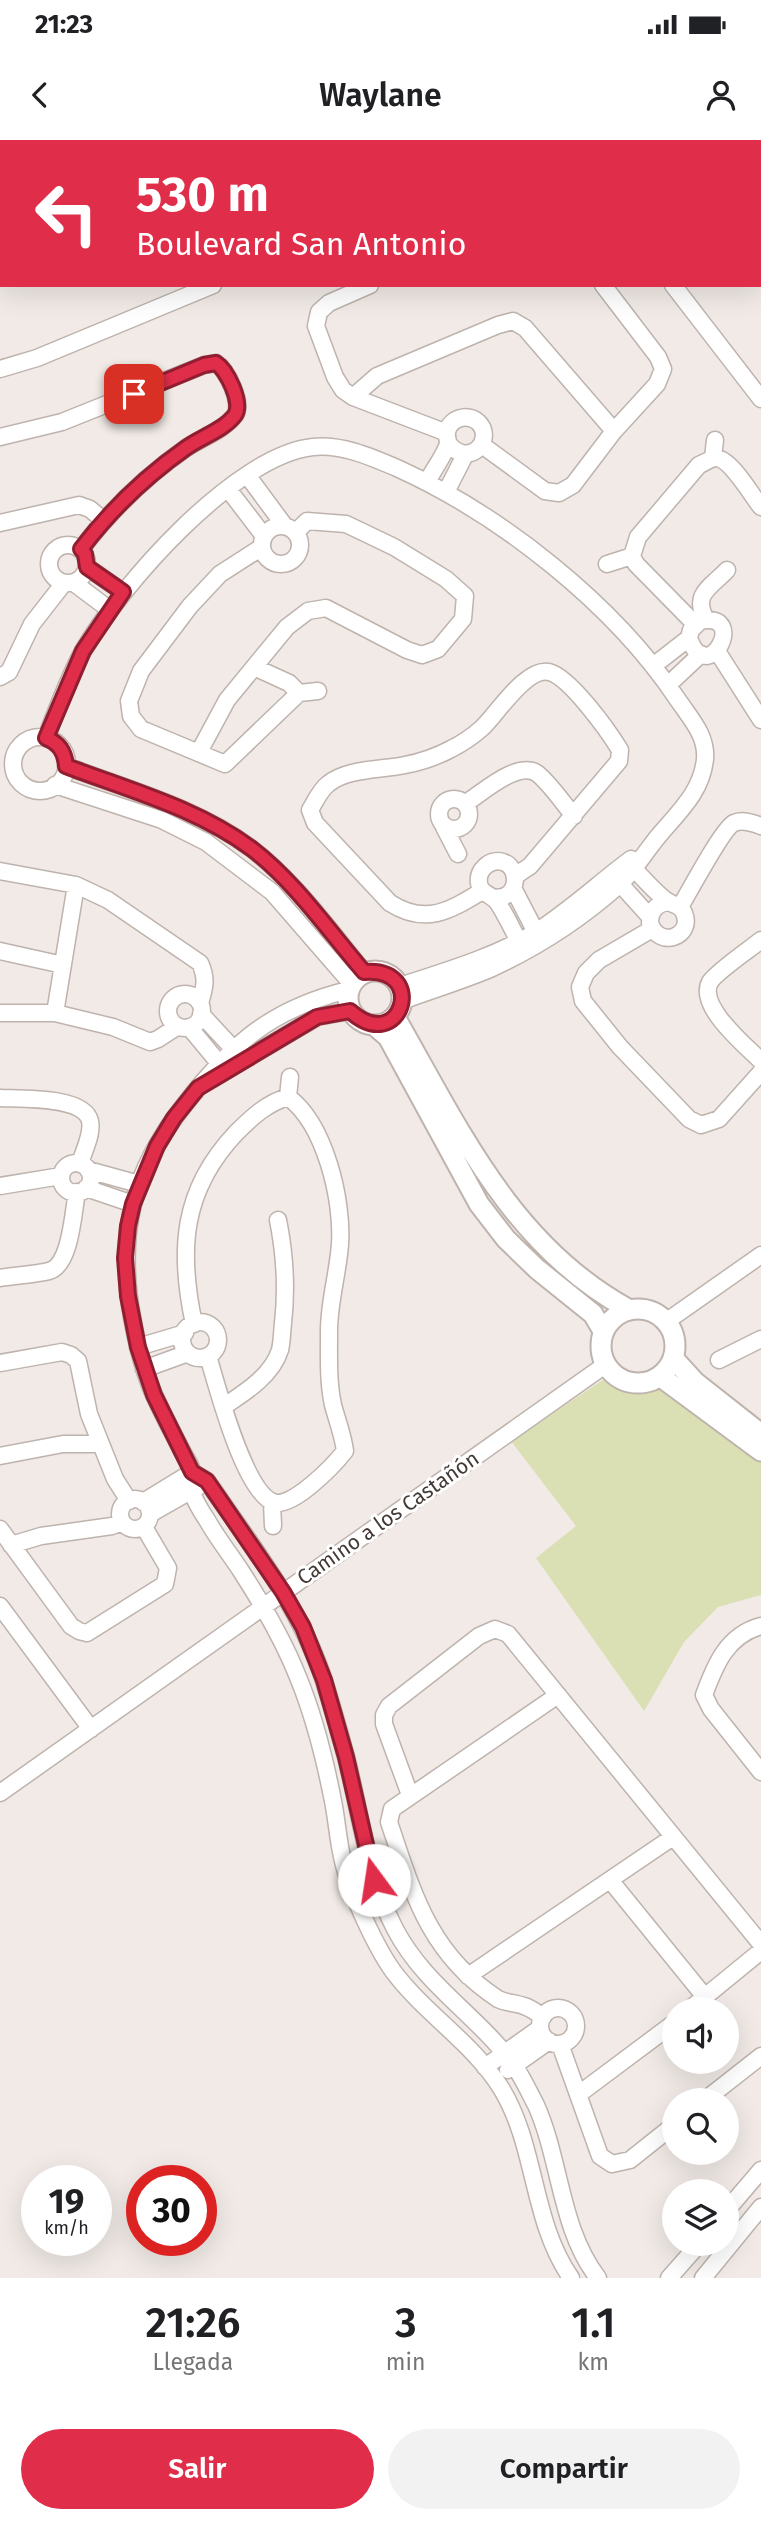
<!DOCTYPE html>
<html lang="es">
<head>
<meta charset="utf-8">
<style>
	:root { --surface:#fff; --page:#f2f2f2; --text:#202124; --muted:#757577; --accent:#e02d4a }
	body { margin:0; font-family:"Fira Sans",sans-serif; background:var(--page); color:var(--text); height:100vh; display:flex; flex-direction:column; font-size:26px; white-space:nowrap }
	* { box-sizing:border-box; margin:0 }
	p { font-size:23px; color:var(--muted) }
	.icon { flex:none; width:38px; height:38px; fill:none; stroke:currentColor; stroke-width:2; stroke-linecap:round; stroke-linejoin:round }
	.map { position:relative; height:2138px; overflow:hidden }
	.drawer { display:flex; flex-direction:column; background:var(--surface); flex:1 }
	.drawer>* { flex:none }
	.banner { position:absolute; left:0px; top:0px; width:761px; height:147px; box-shadow:0 7px 28px #0002; background:#e02d4a; color:#fff; overflow:hidden }
	.controls { position:absolute; left:662px; top:1857px; display:grid; gap:14px }
	.controls a { display:grid; place-items:center; width:77px; height:77px; border-radius:50%; background:var(--surface); box-shadow:0 7px 28px #0002; font-size:35px }
	.speed { position:absolute; left:21px; top:2025px; display:flex; gap:14px; font-size:35px; font-weight:700; text-align:center }
	.speed>* { display:grid; place-content:center; width:91px; height:91px; border-radius:50%; background:var(--surface); box-shadow:0 7px 28px #0002; line-height:1 }
	.speed small { font-size:18px; font-weight:400 }
	.speed .limit { border:10px solid #d22; background:#fff; color:#111 }
	.pin { position:absolute; display:grid; place-items:center; width:60px; height:60px; color:#fff; margin:-30px; border-radius:14px; box-shadow:0 4px 10px #0006 }
	.me { position:absolute; width:77px; margin:-38px; rotate:346deg; stroke-linejoin:round; filter:drop-shadow(0 0 5px #0008) }
	.turn { display:flex; align-items:center; gap:24px; height:147px; padding:0 21px; font-size:32px }
	.turn .icon { width:91px; height:91px; stroke-width:2.5 }
	.turn b { display:block; font-size:49px; line-height:60px }
	.eta { display:flex; justify-content:space-evenly; align-items:center; height:119px; text-align:center }
	.eta b { font-size:42px; font-weight:600; line-height:49px }
	.cta { display:flex; gap:14px; margin-top:auto; padding:14px 21px }
	.cta a { flex:1; height:80px; border-radius:42px; background:var(--accent); color:#fff; font-size:28px; font-weight:600; line-height:80px; text-align:center }
	.cta a+a { background:var(--page); color:var(--text) }
	.status { display:flex; justify-content:space-between; align-items:center; height:49px; padding:0 35px; background:var(--surface); direction:ltr }
	.status svg { height:19px; fill:currentColor }
	header { display:flex; justify-content:space-between; align-items:center; height:91px; padding:0 21px; background:var(--surface); font-size:32px; font-weight:600 }
	.map>svg:first-child { display:block }
	.green { fill:#dae0b3 }
	.lines { fill:none; stroke-linecap:round; stroke-linejoin:round }
	.minor-casing { stroke:#beb3ad; stroke-width:19 }
	.tertiary-casing { stroke:#beb3ad; stroke-width:23 }
	.minor { stroke:#fff; stroke-width:16 }
	.tertiary { stroke:#fff; stroke-width:19 }
	.route-casing { stroke:#921d30; stroke-width:18 }
	.route { stroke:#e02d4a; stroke-width:12 }
	.labels { text-anchor:middle; stroke-width:6; stroke-linejoin:round; paint-order:stroke }
	.street-label { font-size:21px; fill:#433a36; stroke:#fff }
</style>
</head>
<body>
<div class="status"><b>21:23</b><svg viewBox="0 0 49 12"><path d="M0 12V9h3v3zM5 12V6h3v6zM10 12V3h3v9zM15 12V0h3v12zM26 1h20v11H26zM47 4h2v5h-2z"/></svg></div>
<header><svg class="icon" aria-label="back" viewBox="0 0 24 24"><path d="M15 5l-7 7 7 7"/></svg>Waylane<svg class="icon" aria-label="person" viewBox="0 0 24 24"><circle cx="12" cy="8" r="4"/><path d="M4 21q1-7 8-7t8 7"/></svg></header>
<div class="map">
<svg width="761" height="2138" viewBox="0 0 761 2138">
	<rect width="100%" height="100%" fill="#f1eae6"/>
	<path class="green" d="M 603,1240 C 623,1251 639,1255 660,1248 L 761,1319 L 761,1455 L 718,1467 L 684,1502 L 644,1571 L 536,1418 L 576,1386 L 511,1301 Z"/>
	<g class="lines">
		<g class="minor-casing">
			<path id="minor" d="M 562,0 L 563,2
				M 92,2 L 93,0
				M 118,2 L 119,0
				M 246,2 L 247,0
				M 522,2 L 525,0
				M 0,89 L 2,88
				M 0,110 L 2,109
				M 370,145 L 329,163 L 319,172 L 316,186 L 335,237 L 343,250 L 353,257 L 447,293
				M 673,145 L 761,259
				M 0,229 L 37,218 L 213,145
				M 353,257 L 377,236 L 498,185 L 513,181 L 525,188 L 614,291
				M 0,297 L 62,282 L 204,225 L 216,223 C 227,230 243,263 235,275 C 224,290 201,298 186,308 C 146,336 110,371 81,409
				M 482,305 L 545,351 L 559,353 L 573,345 L 614,291 L 657,244 L 663,229 L 658,217 L 603,145
				M 713,318 L 715,300
				M 247,335 L 284,385
				M 427,342 C 432,332 446,313 448,303 C 448,299 446,295 447,292 C 450,278 467,273 478,282 C 496,299 469,330 448,303
				M 228,349 L 264,396
				M 446,352 L 465,315
				M 0,383 L 79,365 L 90,369 L 103,380
				M262 405a19 19 0 1 1 38 0a19 19 0 1 1-38 0Z
				M49 424a19 19 0 1 1 38 0a19 19 0 1 1-38 0Z
				M 607,424 L 632,416
				M 87,427 L 123,452
				M 74,443 L 110,470
				M 706,480 C 692,454 710,448 727,430
				M 695,484 L 636,424 L 632,416 L 638,397 L 699,325 C 704,323 710,319 715,318 C 730,317 752,356 761,367
				M 717,511 L 761,580
				M 653,526 L 689,498 L 691,490 L 700,481 C 750,471 707,550 689,498
				M 254,527 L 289,543 L 299,553 L 225,624 L 141,589 L 131,576 L 129,561 L 141,531 L 190,466 L 220,434 L 262,407
				M 0,537 L 9,532 L 32,484 L 64,443
				M 668,545 L 701,514
				M 299,553 L 318,551
				M13 624a27 27 0 1 1 54 0a27 27 0 1 1-54 0Z
				M 46,598 C 57,569 68,539 83,511 C 120,446 235,315 313,307 C 342,304 371,317 397,328 C 501,375 614,464 678,560 C 691,579 707,596 705,619 C 702,650 681,670 661,693 C 647,709 635,730 619,745 C 582,778 536,808 490,829 C 462,841 431,850 402,861
				M 199,612 L 227,560 L 287,487 L 308,471 L 326,468 L 407,510 L 422,515 L 438,509 L 463,479 L 465,456 L 446,439 L 394,407 L 346,384 L 307,381 L 296,392
				M 66,626 C 129,650 197,668 252,709 C 295,742 329,790 364,832
				M 55,645 L 162,680 L 206,702 L 272,752 L 351,843
				M439 674a15 15 0 1 1 30 0a15 15 0 1 1-30 0Z
				M 466,663 C 482,653 519,619 538,634 C 551,645 563,663 574,676
				M 444,687 L 458,714
				M 628,722 C 637,732 657,754 667,761 C 673,765 681,765 684,773 C 694,796 659,810 650,783 C 650,771 656,764 668,762
				M 0,731 L 76,745 L 108,760 L 200,823 C 207,838 205,847 200,863
				M 614,737 L 650,777
				M 513,748 L 540,800
				M 482,751 C 451,770 426,786 390,763 L 315,683 L 310,670 C 315,662 320,650 328,644 C 347,628 382,630 405,625 C 421,622 436,617 451,609 C 461,604 473,596 482,588 C 497,574 526,527 549,532 C 570,537 609,592 620,610 L 619,621 L 530,726 L 515,736
				M 494,758 C 498,757 502,758 505,756 C 519,750 518,727 503,722 C 490,718 477,730 479,743 C 480,752 487,753 493,758 C 500,762 518,800 522,809
				M 680,767 C 689,752 723,688 734,683 C 743,679 753,683 761,686
				M 652,789 L 599,820 L 586,833 L 580,847 L 583,861 L 620,907 L 689,979 L 701,985 L 719,979 L 761,932
				M 761,800 C 750,809 716,832 710,842 C 697,866 745,905 761,921
				M 0,811 L 63,825
				M 400,846 C 446,831 494,817 536,792 C 570,770 599,743 631,719
				M 348,850 C 271,869 233,903 185,964 C 132,1031 117,1094 132,1177 C 137,1205 143,1231 155,1257 C 163,1275 173,1293 182,1311 C 185,1317 191,1325 192,1331 C 193,1333 191,1345 191,1347 C 192,1357 201,1371 207,1380 C 217,1398 230,1414 241,1431 C 263,1465 283,1499 298,1537 C 314,1576 325,1620 333,1661 C 337,1681 338,1701 343,1721 C 350,1751 375,1806 393,1831 C 424,1873 473,1903 501,1948 C 537,2007 531,2080 571,2138
				M168 871a17 17 0 1 1 34 0a17 17 0 1 1-34 0Z
				M 0,873 L 55,873 L 113,887 L 150,902 L 158,899 L 178,886
				M 55,873 L 76,745
				M 201,874 L 239,915
				M 189,887 L 223,928
				M 212,939 L 317,877 L 350,871
				M 288,957 L 290,937
				M 0,958 C 21,959 84,956 90,981 C 93,994 83,1012 80,1024
				M61 1038a15 15 0 1 1 30 0a15 15 0 1 1-30 0Z
				M 88,1030 L 139,1044
				M 0,1046 L 61,1036
				M 86,1048 L 133,1064
				M 0,1138 C 16,1135 33,1135 49,1131 C 71,1125 73,1072 77,1052
				M 667,1181 L 761,1115
				M182 1200a18 18 0 1 1 36 0a18 18 0 1 1-36 0Z
				M 194,1184 C 178,1110 182,1050 236,993 C 252,977 267,963 288,957 C 325,984 343,1060 340,1104 C 338,1134 328,1165 329,1195 C 329,1218 328,1242 333,1265 C 337,1280 343,1295 345,1311 C 334,1325 291,1370 273,1362 C 244,1351 217,1246 208,1216
				M 138,1207 L 185,1193
				M 719,1220 L 761,1199
				M 0,1223 L 62,1212 L 71,1215 L 78,1221 L 89,1274 L 115,1339 L 129,1361
				M 144,1229 L 188,1213
				M 223,1267 C 244,1253 272,1236 280,1210 C 282,1202 282,1192 283,1183 C 287,1148 285,1115 278,1080
				M 0,1316 L 63,1304 L 101,1304
				M 192,1332 L 207,1341 C 251,1405 300,1466 324,1541 C 332,1566 339,1592 346,1617 C 361,1675 367,1735 395,1789 C 425,1846 477,1875 513,1924 C 522,1936 529,1952 536,1965 C 561,2021 560,2089 598,2138
				M120 1374a15 15 0 1 1 30 0a15 15 0 1 1-30 0Z
				M 143,1362 L 192,1332
				M 272,1362 L 273,1386
				M 150,1374 L 199,1346
				M 0,1389 L 71,1486 L 79,1491 L 87,1493 L 165,1444 L 168,1428 L 144,1387
				M 11,1405 L 41,1396 L 112,1386 L 122,1382
				M 0,1466 L 91,1589
				M 761,1486 C 727,1495 715,1525 704,1555 L 711,1569 L 761,1632
				M 0,1653 L 605,1225
				M 410,1655 L 384,1584 L 384,1575 L 389,1566 L 479,1496 L 495,1489 L 508,1494 L 761,1804
				M 610,1740 L 705,1857
				M 468,1836 L 673,1697
				M540 1886a18 18 0 1 1 36 0a18 18 0 1 1-36 0Z
				M 690,1869 L 761,1811
				M 543,1877 C 537,1873 531,1868 524,1866 C 516,1863 506,1863 498,1859 C 430,1815 413,1754 389,1682 L 392,1669 L 558,1555
				M 560,1904 L 600,2016 L 612,2024 L 630,2020 L 674,1985
				M 485,1927 L 540,1888
				M 508,1930 L 549,1901
				M 579,1954 L 674,1883
				M 705,1960 L 761,1916
				M 726,2071 L 761,2030
				M 669,2138 L 699,2104
				M 703,2138 L 761,2067"/>
		</g>
		<g class="tertiary-casing">
			<path id="tertiary" d="M348 858a27 27 0 1 1 54 0a27 27 0 1 1-54 0Z
				M 395,877 C 458,987 511,1105 628,1169
				M 374,885 L 388,897 L 479,1064 L 506,1099 L 537,1129 L 593,1174 L 603,1191
				M601 1206a37 37 0 1 1 74 0a37 37 0 1 1-74 0Z
				M 674,1219 L 695,1242 L 761,1294
				M 661,1237 L 761,1311"/>
		</g>
		<use href="#minor" class="minor"/>
		<use href="#tertiary" class="tertiary"/>
	</g>
	<g class="lines">
		<g class="route-casing">
			<path id="route" d="M 134,254 L 204,225 L 216,223 C 227,230 243,263 235,275 C 224,290 201,297 186,308 C 146,336 110,371 81,409 L 85,414 L 87,427 L 123,452 L 83,511 L 46,598 C 59,603 65,612 66,626 C 129,650 197,668 252,709 C 295,742 328,790 364,832 C 429,826 401,917 350,871 L 317,877 L 198,948 L 174,978 L 157,1006 L 133,1064 L 128,1086 L 125,1118 L 128,1156 L 138,1207 L 154,1255 L 192,1332 L 207,1341 L 283,1452 L 303,1487 L 324,1540 L 346,1617 L 374,1740"/>
		</g>
		<use href="#route" class="route"/>
	</g>
	<g class="labels">
		<g class="street-label">
			<text transform="translate(388 1378) rotate(-35)" y="7">Camino a los Castañón</text>
		</g>
	</g>
</svg>
<div class="controls">
<a><svg class="icon" aria-label="sound" viewBox="0 0 24 24"><path d="M4 9h4l5-4v14l-5-4H4zM17 9q2 3 0 6"/></svg></a>
<a><svg class="icon" aria-label="search" viewBox="0 0 24 24"><circle cx="10" cy="10" r="6"/><path d="M15 15l6 6"/></svg></a>
<a><svg class="icon" aria-label="layers" viewBox="0 0 24 24"><path d="M12 4l9 5-9 5-9-5zM3 14l9 5 9-5"/></svg></a>
</div>
<div class="speed"><div>19<small>km/h</small></div><div class="limit">30</div></div>
<div class="pin" style="left:134px;top:254px;background:#d93025"><svg class="icon" aria-label="arrive" viewBox="0 0 24 24"><path d="M6 21V4h12l-3 4 3 4H6"/></svg></div>
<svg class="me" style="left:374px;top:1740px" viewBox="-20 -20 40 40"><circle r="19" fill="#fff"/><path d="M0-13L10 11 0 6-10 11z" fill="#e02d4a"/></svg>
<div class="banner">
<div class="turn"><svg class="icon" aria-label="left" viewBox="0 0 24 24"><path d="M17 20v-9H6M10 6l-5 5 5 5"/></svg><div><b>530 m</b>Boulevard San Antonio</div></div>
</div>
</div>
<section class="drawer">
<div class="eta">
<div><b>21:26</b><p>Llegada</p></div>
<div><b>3</b><p>min</p></div>
<div><b>1.1</b><p>km</p></div>
</div>
<div class="cta"><a>Salir</a><a>Compartir</a></div>
</section>
</body>
</html>
